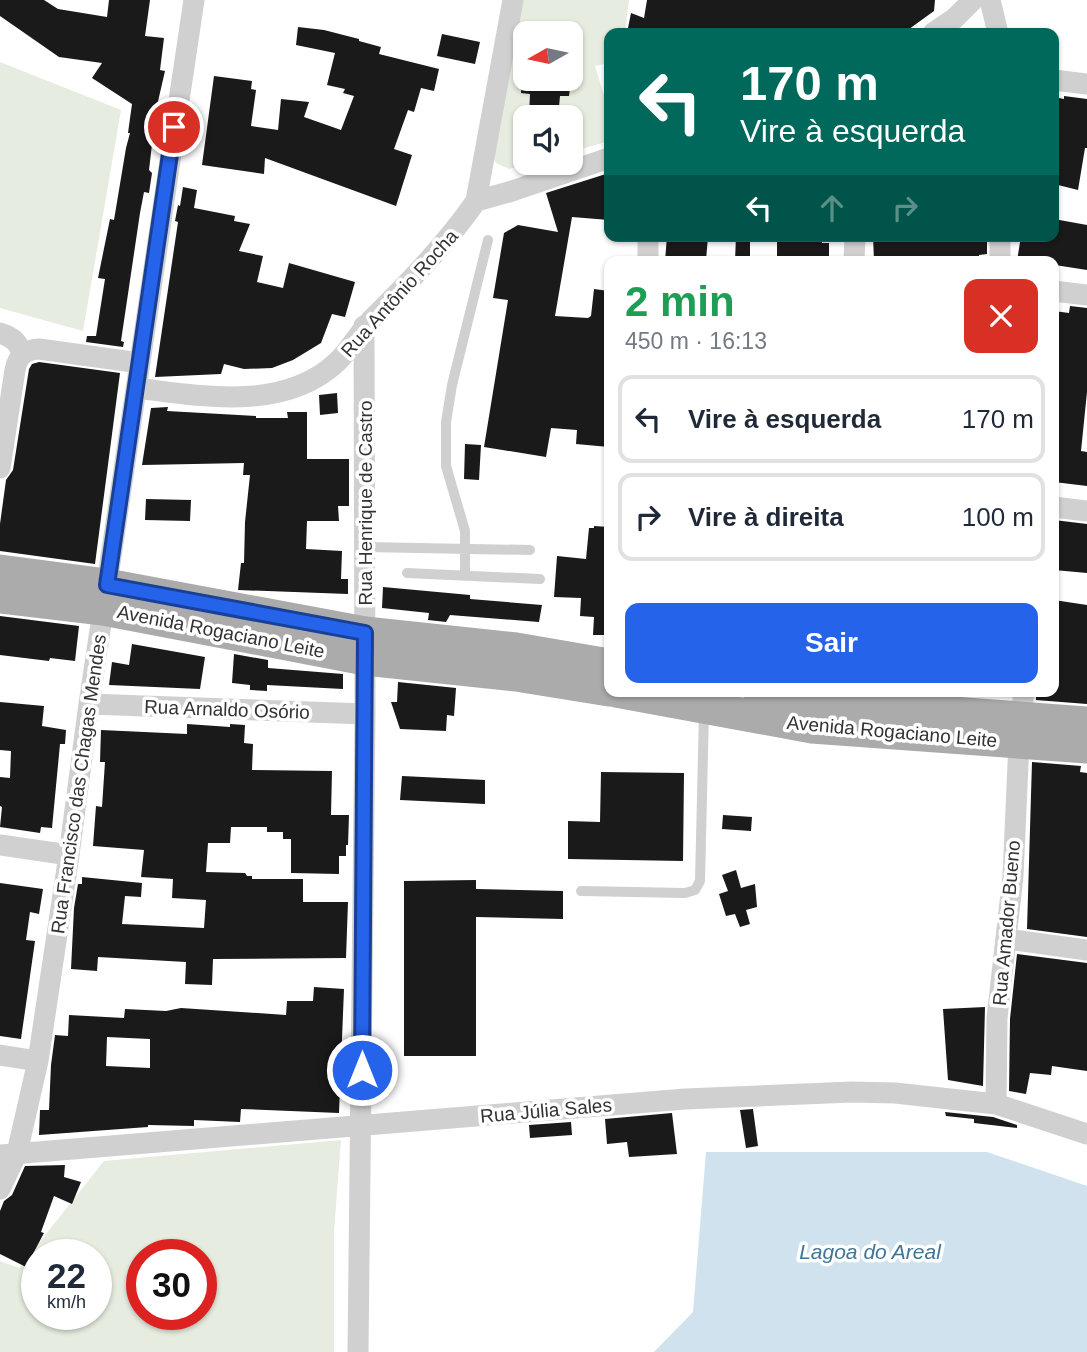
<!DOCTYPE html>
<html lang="pt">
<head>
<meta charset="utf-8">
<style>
	:root { --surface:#fff; --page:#f2f2f3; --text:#1f2937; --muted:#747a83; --line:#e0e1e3; --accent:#2563eb }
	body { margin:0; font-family:Helvetica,sans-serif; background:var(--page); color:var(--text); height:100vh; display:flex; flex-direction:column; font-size:26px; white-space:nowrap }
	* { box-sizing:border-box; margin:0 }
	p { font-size:23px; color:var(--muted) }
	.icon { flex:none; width:38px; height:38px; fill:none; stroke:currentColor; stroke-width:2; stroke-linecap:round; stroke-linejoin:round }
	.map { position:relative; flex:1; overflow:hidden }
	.drawer { position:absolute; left:604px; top:256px; width:455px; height:441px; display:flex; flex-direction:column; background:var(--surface); border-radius:14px; box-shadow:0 2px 5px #0004 }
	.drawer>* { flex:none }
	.hud { position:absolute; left:604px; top:28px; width:455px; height:214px; border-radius:14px; box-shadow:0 2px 5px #0004; background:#00695c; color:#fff; overflow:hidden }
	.needle { width:46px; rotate:261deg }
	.tools { position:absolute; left:513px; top:21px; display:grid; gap:14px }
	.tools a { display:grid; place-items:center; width:70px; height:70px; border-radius:14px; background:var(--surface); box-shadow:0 2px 5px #0004; font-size:35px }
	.speed { position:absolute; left:21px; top:1239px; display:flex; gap:14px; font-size:35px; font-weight:700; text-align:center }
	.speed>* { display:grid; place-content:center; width:91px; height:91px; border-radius:50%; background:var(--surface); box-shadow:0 2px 5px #0004; line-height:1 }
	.speed small { font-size:18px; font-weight:400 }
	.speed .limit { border:10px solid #d22; background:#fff; color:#111 }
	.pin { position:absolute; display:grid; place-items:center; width:60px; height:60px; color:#fff; margin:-30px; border:4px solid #fff; border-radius:50%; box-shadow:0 2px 7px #0007 }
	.me { position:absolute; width:77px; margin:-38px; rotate:0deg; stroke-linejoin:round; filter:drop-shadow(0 0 5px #0008) }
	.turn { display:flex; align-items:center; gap:24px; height:147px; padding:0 21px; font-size:32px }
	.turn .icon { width:91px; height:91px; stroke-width:2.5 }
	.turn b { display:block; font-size:49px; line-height:60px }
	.lanes { display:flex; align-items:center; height:66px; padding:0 21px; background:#0003; justify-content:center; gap:35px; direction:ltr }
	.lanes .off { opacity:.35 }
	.round { display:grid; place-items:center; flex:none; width:74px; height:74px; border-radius:14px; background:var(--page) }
	.head { display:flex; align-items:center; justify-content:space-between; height:119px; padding:0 21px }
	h1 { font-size:42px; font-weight:600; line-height:52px; color:#1e9e55 }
	.action { display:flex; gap:14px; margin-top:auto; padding:14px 21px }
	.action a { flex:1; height:80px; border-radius:14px; background:var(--accent); color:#fff; font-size:28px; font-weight:600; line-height:80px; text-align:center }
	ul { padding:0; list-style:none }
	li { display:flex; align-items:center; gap:21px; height:88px; margin:0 14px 10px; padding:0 7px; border:4px solid var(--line); border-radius:14px }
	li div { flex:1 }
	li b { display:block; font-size:26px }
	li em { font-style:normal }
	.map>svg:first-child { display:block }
	.green { fill:#e6ecdf; fill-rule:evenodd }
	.water { fill:#cfe2ee }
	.building { fill:#1a1a1a; fill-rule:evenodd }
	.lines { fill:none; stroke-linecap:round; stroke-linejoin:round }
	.lane { stroke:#d0d0d0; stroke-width:10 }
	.street { stroke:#d0d0d0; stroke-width:21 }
	.primary { stroke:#ababab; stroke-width:33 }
	.route-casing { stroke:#184099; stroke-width:18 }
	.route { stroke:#2563eb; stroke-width:12 }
	.labels { text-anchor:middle; stroke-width:7; stroke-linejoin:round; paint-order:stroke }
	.street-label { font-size:19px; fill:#333; stroke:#fff }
	.water-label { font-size:21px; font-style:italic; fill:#3f7597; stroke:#fff }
</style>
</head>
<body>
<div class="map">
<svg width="1087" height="1352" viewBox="0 0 1087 1352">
	<rect width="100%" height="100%" fill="#fff"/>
	<path class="green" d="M 520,0 L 629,0 L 625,33 L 609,33 L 609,63 L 595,66 L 609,112 L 609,141 L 571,152 L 570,117 L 525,117 L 525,163 L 531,163 L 509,169 L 496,163 L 491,153 ZM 525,33 L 570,33 L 570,79 L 525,79 Z
		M 0,62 L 121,110 L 83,331 L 0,308 Z
		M 341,1140 L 334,1231 L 334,1352 L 0,1352 L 0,1261 L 19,1268 L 104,1161 ZM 37,1255 L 96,1255 L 96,1314 L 37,1314 ZM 142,1255 L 201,1255 L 201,1314 L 142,1314 Z"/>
	<path class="water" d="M 706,1152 L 987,1152 L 1087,1186 L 1087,1352 L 654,1352 L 693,1312 Z"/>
	<path class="building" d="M 0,0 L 44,0 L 58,9 L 107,17 L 109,0 L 150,0 L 145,36 L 164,38 L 160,70 L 165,71 L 156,110 L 149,170 L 152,173 L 149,193 L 144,192 L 140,213 L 121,341 L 124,342 L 123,347 L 86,342 L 87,336 L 96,336 L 105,279 L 98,278 L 110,219 L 114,220 L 126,148 L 130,133 L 128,133 L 132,104 L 92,78 L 102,63 L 59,57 L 0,16 Z
		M 647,0 L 935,0 L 934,11 L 905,32 L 859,28 L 858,32 L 848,33 L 787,33 L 749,29 L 749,33 L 627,33 L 631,13 L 644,18 Z
		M 298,27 L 324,30 L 359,39 L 359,41 L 381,47 L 379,54 L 439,69 L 434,91 L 421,88 L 414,112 L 408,110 L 394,149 L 412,155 L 396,206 L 265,158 L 264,174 L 202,165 L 214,76 L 252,81 L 251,89 L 256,90 L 251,126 L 278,130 L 281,99 L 309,102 L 304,117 L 341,130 L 354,96 L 343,93 L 345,89 L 327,85 L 335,53 L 296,45 Z
		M 442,34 L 480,42 L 475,64 L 437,56 Z
		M 522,79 L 571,79 L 569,96 L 560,96 L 558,117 L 529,117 L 530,94 L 521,93 Z
		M 1064,96 L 1087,99 L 1087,148 L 1085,148 L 1078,190 L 1054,184 L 1054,97 L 1064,99 Z
		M 609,173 L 609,220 L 572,217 L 555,316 L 588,318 L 591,316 L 594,289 L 609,291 L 609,447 L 576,444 L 577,430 L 551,428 L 546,457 L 484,447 L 508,300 L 493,298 L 504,233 L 518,225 L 558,232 L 546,193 Z
		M 183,187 L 197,190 L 194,208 L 235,216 L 234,221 L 250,224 L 239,251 L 263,256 L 257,282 L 283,288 L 289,263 L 355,282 L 345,317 L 332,314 L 321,343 L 293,360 L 272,368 L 244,369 L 224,364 L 221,374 L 155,377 L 178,222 L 175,221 L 178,205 L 180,206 Z
		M 1054,219 L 1087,225 L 1087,270 L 1055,265 L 1056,261 L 1017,261 L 1021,236 L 1054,236 Z
		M 667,236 L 708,236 L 706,261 L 665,261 Z
		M 736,236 L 750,236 L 750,261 L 735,261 Z
		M 777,236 L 822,236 L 822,243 L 829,243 L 829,261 L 777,261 Z
		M 873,236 L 987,236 L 987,254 L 979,255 L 979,261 L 874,261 Z
		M 1070,306 L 1087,308 L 1087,392 L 1081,451 L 1087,452 L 1087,486 L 1054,482 L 1054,311 L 1069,313 Z
		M 39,362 L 120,373 L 95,564 L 0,551 L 0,524 L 6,480 L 13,470 L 29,369 L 32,364 Z
		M 337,393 L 338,413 L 320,415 L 319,395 Z
		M 168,407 L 167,411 L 256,416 L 256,418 L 288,418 L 287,412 L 307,412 L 307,459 L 349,459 L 349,506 L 338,506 L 339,521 L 307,521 L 306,549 L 342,551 L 341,579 L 348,579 L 348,594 L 238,590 L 241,563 L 244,563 L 245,522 L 250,475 L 243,475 L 244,463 L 142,465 L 151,408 Z
		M 465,444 L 481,445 L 479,480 L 464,479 Z
		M 146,499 L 191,500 L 190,521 L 145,520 Z
		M 1054,520 L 1087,524 L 1087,573 L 1054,570 Z
		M 594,526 L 609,527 L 609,635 L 593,635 L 594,617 L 580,616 L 581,598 L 554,597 L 557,556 L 586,559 L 589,528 L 594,528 Z
		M 383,587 L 470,595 L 470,599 L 542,605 L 539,622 L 450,615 L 446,622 L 428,620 L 429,613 L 382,608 Z
		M 1054,600 L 1087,605 L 1087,704 L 1036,700 L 1036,691 L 1054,691 Z
		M 0,616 L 79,626 L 75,661 L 50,658 L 49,661 L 0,655 Z
		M 132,644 L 205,657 L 200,689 L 109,685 L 112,662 L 129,665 Z
		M 234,654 L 268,660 L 268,668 L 343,674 L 343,689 L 267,685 L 267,691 L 250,690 L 250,685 L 232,683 Z
		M 398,682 L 456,688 L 454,716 L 447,715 L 446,731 L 400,729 L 391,702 L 397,702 Z
		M 0,702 L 44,706 L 42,726 L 66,730 L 65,744 L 60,744 L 52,828 L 41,827 L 40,833 L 0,827 L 2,807 L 0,806 L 0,777 L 10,778 L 11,751 L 0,750 Z
		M 187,724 L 230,727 L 230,724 L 245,725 L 244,743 L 253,744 L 252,770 L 332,771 L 331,815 L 349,815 L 348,845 L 346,845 L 346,856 L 339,856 L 339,874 L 291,873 L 291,839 L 283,839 L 283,832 L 267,832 L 267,827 L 231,827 L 230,843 L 208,843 L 206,872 L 245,873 L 247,876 L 252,876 L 252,879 L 303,879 L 303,902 L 348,902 L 346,958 L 213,959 L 212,985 L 185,984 L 186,962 L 98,957 L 97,971 L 71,969 L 74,908 L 78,884 L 82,884 L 82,877 L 142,883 L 141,897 L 125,896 L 122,924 L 204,928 L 206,900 L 172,898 L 173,879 L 141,877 L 144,850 L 93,846 L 96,806 L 102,807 L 105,762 L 100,762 L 101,730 L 187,734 Z
		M 1032,762 L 1081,766 L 1080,772 L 1087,773 L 1087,937 L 1027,929 Z
		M 601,772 L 684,773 L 683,861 L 568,859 L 568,821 L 600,822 Z
		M 402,776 L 485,780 L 485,804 L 400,800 Z
		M 723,815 L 752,817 L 751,831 L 722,829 Z
		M 736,870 L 741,888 L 755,884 L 757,907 L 746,910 L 750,924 L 740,927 L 735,914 L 726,916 L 719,894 L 728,891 L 722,875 Z
		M 476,880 L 476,889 L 563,891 L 563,919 L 476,917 L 476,1056 L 404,1056 L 404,881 Z
		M 0,883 L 43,889 L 39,914 L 30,912 L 26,940 L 35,941 L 21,1039 L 0,1036 Z
		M 1017,954 L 1087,963 L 1087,1071 L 1052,1066 L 1051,1075 L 1030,1073 L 1026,1094 L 1009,1091 L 1010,1019 Z
		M 314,987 L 344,989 L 339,1113 L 241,1109 L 240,1122 L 194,1120 L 194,1126 L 148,1125 L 148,1127 L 39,1135 L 40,1110 L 49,1110 L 51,1065 L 55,1035 L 68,1036 L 69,1015 L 124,1018 L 125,1009 L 166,1011 L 181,1008 L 286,1015 L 287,1001 L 313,1001 ZM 107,1037 L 150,1039 L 150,1068 L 106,1066 Z
		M 985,1007 L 983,1086 L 948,1080 L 943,1009 Z
		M 753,1109 L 758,1146 L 746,1148 L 740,1110 Z
		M 945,1112 L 993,1117 L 1017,1125 L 1017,1128 L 974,1123 L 974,1119 L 946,1116 Z
		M 672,1113 L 677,1154 L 629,1157 L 627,1142 L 607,1144 L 605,1119 Z
		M 571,1122 L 572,1135 L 530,1138 L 529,1125 Z
		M 65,1165 L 64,1177 L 81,1182 L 72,1204 L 54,1196 L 41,1232 L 44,1233 L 26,1267 L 0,1254 L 0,1211 L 4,1201 L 12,1195 L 25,1166 Z"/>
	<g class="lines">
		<path class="lane" d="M 365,547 L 530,550
			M 407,573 L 540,579
			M 465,576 L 465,531 L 446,466 L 446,422 L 452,385 L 488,240
			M 937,691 L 948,707
			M 581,891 L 685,893 L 695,890 L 700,881 L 704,711"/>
		<path class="street" d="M 990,0 L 998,33
			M 933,33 L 955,18 L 973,0
			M 1054,80 L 1087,84
			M 476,201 L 513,0
			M 648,261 L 648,236
			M 854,261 L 855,236
			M 1000,261 L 1000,236
			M 1054,291 L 1087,295
			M 0,333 C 12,337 18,341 22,354
			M 137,388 C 201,396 284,412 337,362 C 351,349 360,330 374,317 C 410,281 447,243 476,201 L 509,192 L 609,158
			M 0,468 L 15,370 C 18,355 25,350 39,349 L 140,363
			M 1054,507 L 1087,511
			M 89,704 L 365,714
			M 1023,717 L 1023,691
			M 0,845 L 69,855
			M 1007,939 L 1087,950
			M 0,1055 L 38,1061
			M 996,1104 L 997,1018 L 1013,876 L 1019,742
			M 0,1155 L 685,1099 L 852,1092 L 895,1093 L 996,1104 L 1087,1134
			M 0,1189 L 17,1153 L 38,1061 L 69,855 L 89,704 L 194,0
			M 358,1352 L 365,714 L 364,326"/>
		<path class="primary" d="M 0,571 L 107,585 L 365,633 L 516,649 L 609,665
			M 0,597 L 103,609 L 365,659 L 516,675 L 609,690
			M 616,691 L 812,727 L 1087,747
			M 759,691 L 843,705 L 1087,723"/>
	</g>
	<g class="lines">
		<g class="route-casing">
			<path id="route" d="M 174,127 L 107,585 L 365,633 L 362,1070"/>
		</g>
		<use href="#route" class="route"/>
	</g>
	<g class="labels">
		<g class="street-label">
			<text transform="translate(399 293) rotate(-48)" y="7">Rua Antônio Rocha</text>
			<text transform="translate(365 503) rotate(-90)" y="7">Rua Henrique de Castro</text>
			<text transform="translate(221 631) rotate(11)" y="7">Avenida Rogaciano Leite</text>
			<text transform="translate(227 709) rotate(2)" y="7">Rua Arnaldo Osório</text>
			<text transform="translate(892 731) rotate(5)" y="7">Avenida Rogaciano Leite</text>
			<text transform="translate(78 784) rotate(-82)" y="7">Rua Francisco das Chagas Mendes</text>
			<text transform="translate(1006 923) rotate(-85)" y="7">Rua Amador Bueno</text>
			<text transform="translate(546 1110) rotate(-5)" y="7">Rua Júlia Sales</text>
		</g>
		<g class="water-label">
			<text x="870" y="1259">Lagoa do Areal</text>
		</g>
	</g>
</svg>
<div class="tools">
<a><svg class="needle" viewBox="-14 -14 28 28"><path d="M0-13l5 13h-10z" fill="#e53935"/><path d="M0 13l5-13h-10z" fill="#747a83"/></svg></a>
<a><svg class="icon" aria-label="sound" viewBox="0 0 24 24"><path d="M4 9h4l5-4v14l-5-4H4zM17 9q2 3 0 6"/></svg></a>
</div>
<div class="speed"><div>22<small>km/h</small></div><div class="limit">30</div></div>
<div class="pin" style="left:174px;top:127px;background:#d93025"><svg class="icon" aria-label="arrive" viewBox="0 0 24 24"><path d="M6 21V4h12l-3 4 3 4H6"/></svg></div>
<svg class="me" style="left:362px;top:1070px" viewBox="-20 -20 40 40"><circle r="17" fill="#2563eb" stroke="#fff" stroke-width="3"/><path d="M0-11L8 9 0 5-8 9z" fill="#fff"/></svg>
<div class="hud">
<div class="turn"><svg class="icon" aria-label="left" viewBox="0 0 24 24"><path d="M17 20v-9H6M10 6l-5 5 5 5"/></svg><div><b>170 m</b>Vire à esquerda</div></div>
<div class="lanes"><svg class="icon" aria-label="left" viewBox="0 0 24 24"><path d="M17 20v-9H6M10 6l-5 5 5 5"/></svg><svg class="icon off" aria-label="ahead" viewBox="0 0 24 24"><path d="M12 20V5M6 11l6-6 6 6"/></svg><svg class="icon off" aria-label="right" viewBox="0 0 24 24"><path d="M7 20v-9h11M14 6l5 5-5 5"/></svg></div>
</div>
<section class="drawer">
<div class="head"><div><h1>2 min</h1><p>450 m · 16:13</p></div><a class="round" style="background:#d93025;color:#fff"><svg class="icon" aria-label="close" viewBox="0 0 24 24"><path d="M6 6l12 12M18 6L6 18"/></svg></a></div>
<ul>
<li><svg class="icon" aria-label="left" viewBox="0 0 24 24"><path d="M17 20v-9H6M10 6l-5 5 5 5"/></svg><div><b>Vire à esquerda</b></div><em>170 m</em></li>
<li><svg class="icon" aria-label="right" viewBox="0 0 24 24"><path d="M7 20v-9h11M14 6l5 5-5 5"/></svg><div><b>Vire à direita</b></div><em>100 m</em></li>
</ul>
<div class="action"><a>Sair</a></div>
</section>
</div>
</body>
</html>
